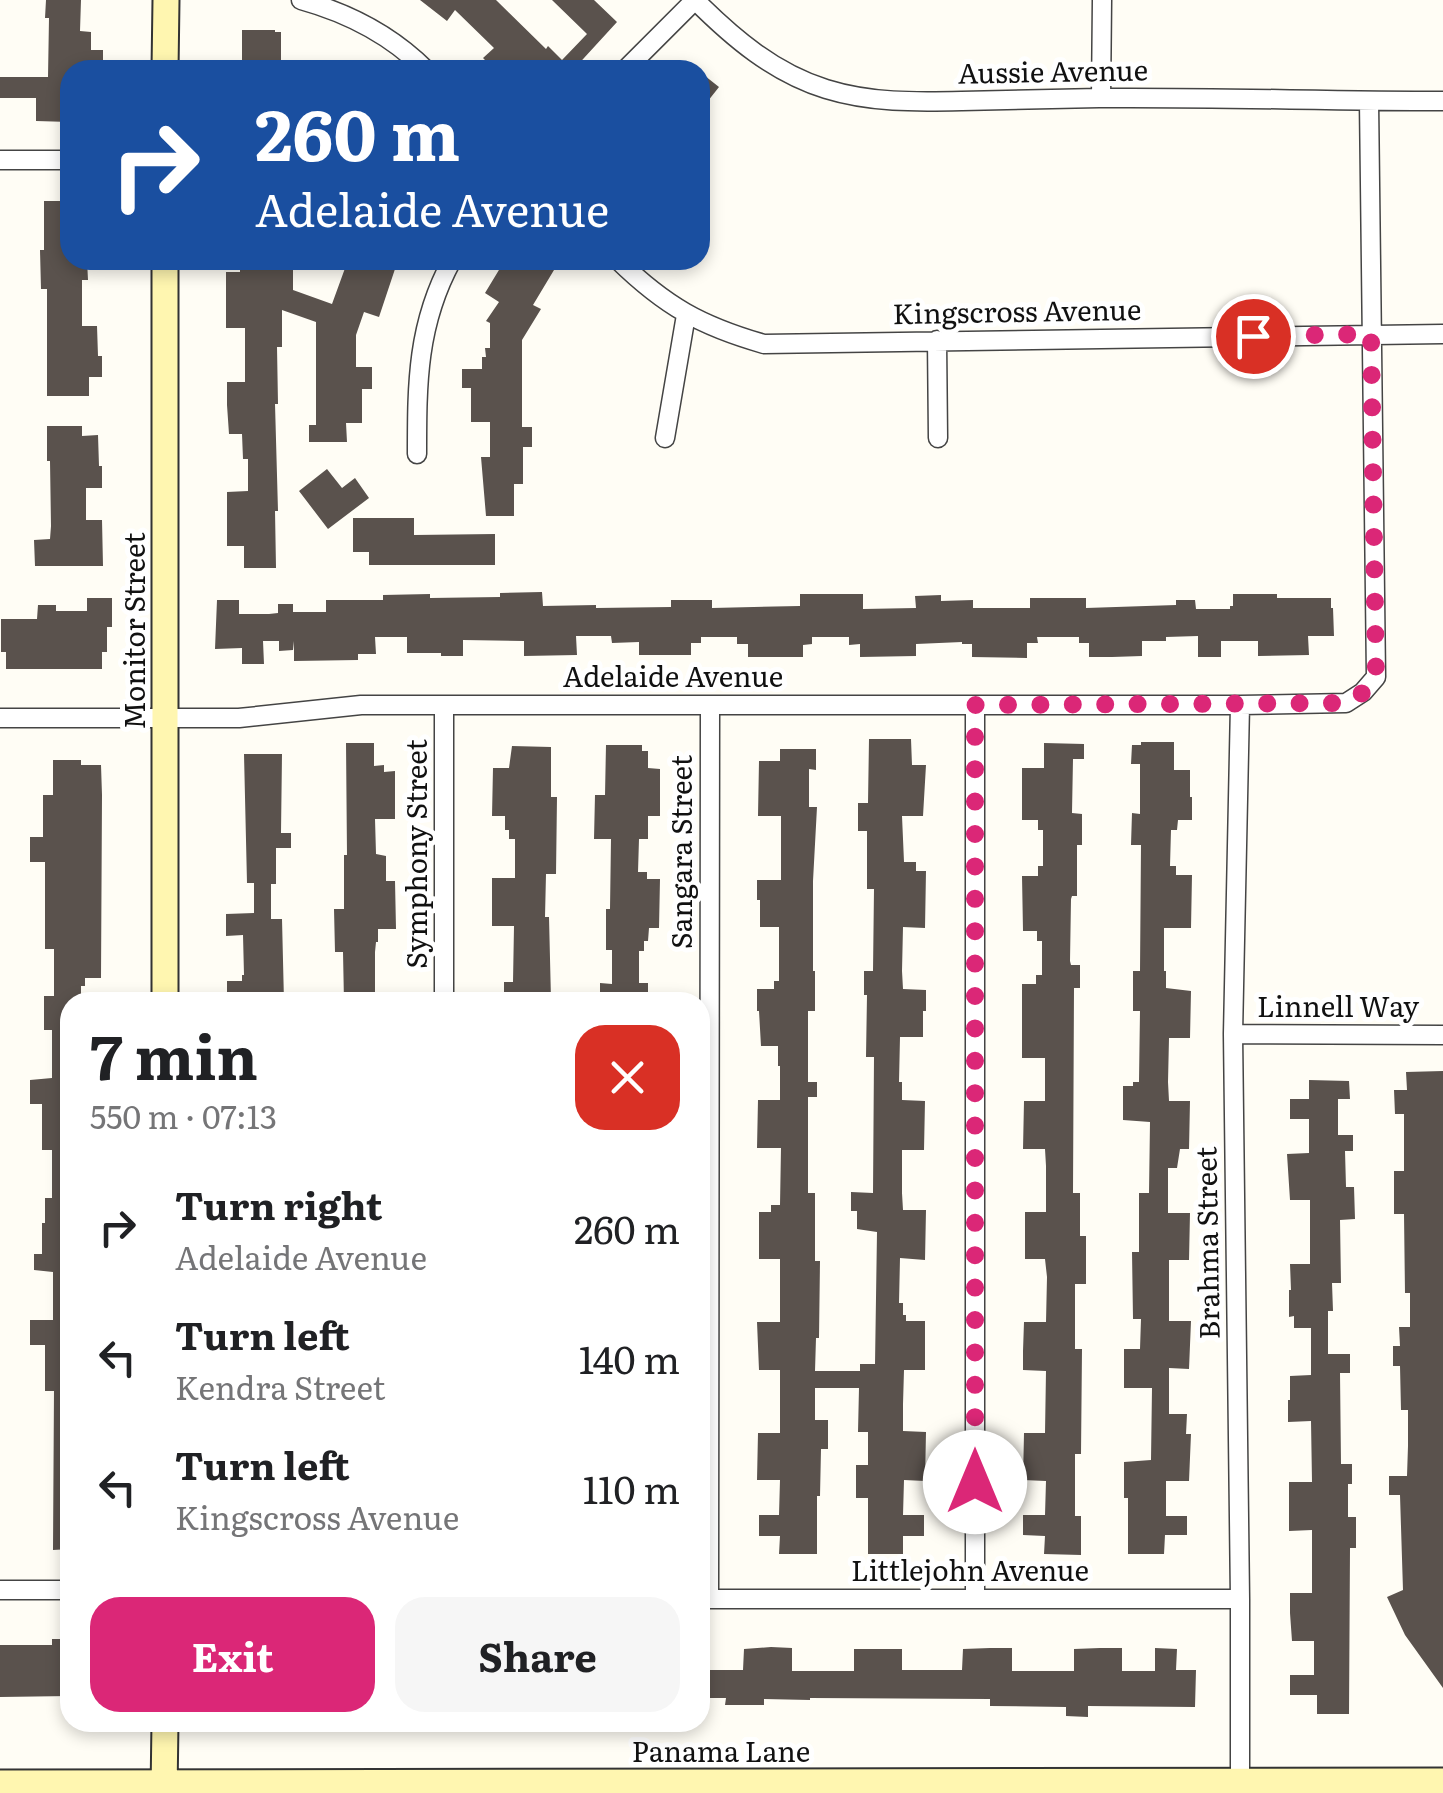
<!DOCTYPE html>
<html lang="en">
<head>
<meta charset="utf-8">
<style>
	:root { --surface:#fff; --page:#f6f6f6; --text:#202124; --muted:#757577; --accent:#db2777 }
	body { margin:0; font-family:Literata,serif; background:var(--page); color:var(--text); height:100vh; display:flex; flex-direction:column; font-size:38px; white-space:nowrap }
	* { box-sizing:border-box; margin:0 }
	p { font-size:32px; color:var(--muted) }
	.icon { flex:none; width:55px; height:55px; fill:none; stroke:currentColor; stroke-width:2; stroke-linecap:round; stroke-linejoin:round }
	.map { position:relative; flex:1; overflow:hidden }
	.panel { position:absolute; left:60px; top:992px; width:650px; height:740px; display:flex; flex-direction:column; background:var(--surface); border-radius:30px; box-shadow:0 5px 15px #0003 }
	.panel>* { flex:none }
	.top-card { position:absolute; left:60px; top:60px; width:650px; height:210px; border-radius:30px; box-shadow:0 5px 15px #0003; background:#1a4fa0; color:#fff; overflow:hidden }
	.pin { position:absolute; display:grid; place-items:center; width:85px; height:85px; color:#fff; margin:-42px; border:5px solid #fff; border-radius:50%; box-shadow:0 2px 10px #0007 }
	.me { position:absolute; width:110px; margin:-55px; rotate:0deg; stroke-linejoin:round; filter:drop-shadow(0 0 8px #0008) }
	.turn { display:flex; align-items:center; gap:35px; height:210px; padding:0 30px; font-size:45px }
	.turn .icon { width:130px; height:130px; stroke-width:2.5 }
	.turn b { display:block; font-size:70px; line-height:85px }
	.round { display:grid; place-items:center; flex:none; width:105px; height:105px; border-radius:30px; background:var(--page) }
	.summary { display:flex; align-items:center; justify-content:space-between; height:170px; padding:0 30px }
	h1 { font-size:60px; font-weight:700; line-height:75px }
	.button { display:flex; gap:20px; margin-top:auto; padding:20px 30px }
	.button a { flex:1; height:115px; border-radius:30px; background:var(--accent); color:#fff; font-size:40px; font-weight:700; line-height:115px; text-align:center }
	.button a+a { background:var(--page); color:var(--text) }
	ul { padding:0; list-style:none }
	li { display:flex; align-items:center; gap:30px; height:130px; padding:0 30px }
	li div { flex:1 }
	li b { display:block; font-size:38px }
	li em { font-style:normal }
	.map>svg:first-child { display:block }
	.building { fill:#5a524d }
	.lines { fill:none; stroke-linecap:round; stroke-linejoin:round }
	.street-casing { stroke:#444; stroke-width:21 }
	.secondary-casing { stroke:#333; stroke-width:29 }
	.street { stroke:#fff; stroke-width:18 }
	.secondary { stroke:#fff6b0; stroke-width:25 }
	.route { stroke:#db2777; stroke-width:18; stroke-dasharray:0 32.4 }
	.labels { text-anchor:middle; stroke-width:10; stroke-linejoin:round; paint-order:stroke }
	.street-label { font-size:28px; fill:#111; stroke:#fff }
</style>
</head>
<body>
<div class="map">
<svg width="1443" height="1793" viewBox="0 0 1443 1793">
	<rect width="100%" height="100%" fill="#fffdf5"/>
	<path class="building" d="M 46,0 L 81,0 L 80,31 L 91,32 L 91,50 L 103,50 L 103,70 L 70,70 L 70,122 L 36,121 L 36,98 L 0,98 L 0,77 L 48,77 L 49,18 L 45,18 Z
		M 420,0 L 496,0 L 546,49 L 548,46 L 572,70 L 495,70 L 483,58 L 494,48 L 455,10 L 447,21 Z
		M 552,0 L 594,0 L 617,22 L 573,70 L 562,60 L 587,34 Z
		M 242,30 L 275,30 L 275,32 L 281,32 L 281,70 L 242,70 Z
		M 700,72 L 719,87 L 700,111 Z
		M 44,201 L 70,201 L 70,260 L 87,260 L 88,280 L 82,280 L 82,326 L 97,326 L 98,356 L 102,356 L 102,377 L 89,377 L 89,396 L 47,396 L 47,289 L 41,289 L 40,250 L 44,250 Z
		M 240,260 L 293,260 L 293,290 L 332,304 L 348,260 L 379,260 L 396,266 L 379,317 L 364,312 L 356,335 L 356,367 L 372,367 L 372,389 L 362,389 L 362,423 L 346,423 L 347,442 L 309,442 L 309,425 L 316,425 L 316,322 L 282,310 L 282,347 L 277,347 L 278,404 L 275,404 L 278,511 L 275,511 L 276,568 L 244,568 L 244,546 L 227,546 L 227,492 L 248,491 L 248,459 L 243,459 L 242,434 L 229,434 L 227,405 L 227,382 L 245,382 L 245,328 L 226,328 L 226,272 L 240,272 Z
		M 505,260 L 560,260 L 533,305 L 541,309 L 522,340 L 522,427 L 532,427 L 532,447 L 523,447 L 523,484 L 514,484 L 514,516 L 486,516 L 481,457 L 490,457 L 490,422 L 471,422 L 471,388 L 462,388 L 462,369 L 482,369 L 482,357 L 486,357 L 485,348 L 490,348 L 490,323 L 486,321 L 499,302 L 485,293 Z
		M 47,426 L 82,426 L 82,436 L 98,435 L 99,466 L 102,466 L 102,488 L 86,488 L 86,520 L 102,520 L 103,566 L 35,566 L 34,540 L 50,539 L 51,526 L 50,461 L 47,461 Z
		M 327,469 L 342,488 L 355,478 L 369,498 L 328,529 L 299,491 Z
		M 353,518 L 414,518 L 414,535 L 495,534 L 495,565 L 369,565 L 369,552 L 353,552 Z
		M 542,592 L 543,606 L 596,605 L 596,608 L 671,607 L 671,600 L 712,600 L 712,608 L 800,606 L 800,594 L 863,594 L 863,609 L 916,608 L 915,596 L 941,595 L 941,601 L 973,600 L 973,608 L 1030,608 L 1030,598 L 1086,598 L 1086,608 L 1176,605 L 1176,600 L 1195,600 L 1196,609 L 1230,609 L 1230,606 L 1233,606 L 1233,594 L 1277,594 L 1277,598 L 1331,598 L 1331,608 L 1333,608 L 1334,636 L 1308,636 L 1309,655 L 1258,656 L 1258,641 L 1221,641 L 1221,657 L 1198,657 L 1198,636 L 1166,637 L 1166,641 L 1142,641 L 1142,656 L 1112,657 L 1089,657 L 1089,643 L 1079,643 L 1079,637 L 1037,637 L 1038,643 L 1027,643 L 1027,658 L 972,657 L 972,644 L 962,644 L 962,642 L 916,644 L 916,656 L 860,657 L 860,644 L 849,645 L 849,637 L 812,637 L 812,644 L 803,645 L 803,657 L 748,657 L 748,644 L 737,644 L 737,637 L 701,637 L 701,643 L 691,643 L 691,655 L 639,655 L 639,642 L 612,643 L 611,636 L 576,636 L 577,655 L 524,656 L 524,641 L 463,640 L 463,656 L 441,656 L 441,653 L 407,653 L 407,637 L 375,637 L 376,654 L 358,654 L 358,660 L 294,661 L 294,641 L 293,650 L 279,651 L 279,641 L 263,641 L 264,664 L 242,664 L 242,648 L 215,649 L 217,600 L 239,600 L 239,614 L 269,614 L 278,613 L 278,604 L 293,604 L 293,612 L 326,612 L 326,600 L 383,600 L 383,595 L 430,594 L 430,598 L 500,597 L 500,593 Z
		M 87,598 L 112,598 L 112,627 L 107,627 L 107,652 L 102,652 L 102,669 L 6,669 L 6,652 L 1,652 L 1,619 L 37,619 L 38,605 L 56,605 L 56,611 L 87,611 Z
		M 869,739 L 911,739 L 912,765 L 926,765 L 923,816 L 902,816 L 904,862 L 916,862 L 916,871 L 926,871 L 925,928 L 903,927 L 902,971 L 903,989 L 926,990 L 926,1011 L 923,1011 L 923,1037 L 900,1037 L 899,1082 L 902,1082 L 902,1100 L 925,1101 L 924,1150 L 902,1150 L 902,1193 L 903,1210 L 926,1210 L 925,1260 L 900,1258 L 899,1303 L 903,1303 L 903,1315 L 906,1315 L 906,1321 L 925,1321 L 925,1370 L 904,1370 L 903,1404 L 903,1431 L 926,1432 L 925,1481 L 904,1480 L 903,1515 L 924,1515 L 924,1536 L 903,1536 L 903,1554 L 868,1554 L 868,1498 L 856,1498 L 856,1465 L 868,1465 L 868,1432 L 858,1432 L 859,1388 L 815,1388 L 815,1420 L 828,1420 L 828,1449 L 821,1449 L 820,1496 L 817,1496 L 817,1554 L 779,1554 L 780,1536 L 759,1536 L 759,1515 L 779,1515 L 780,1480 L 757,1480 L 758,1433 L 780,1433 L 780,1370 L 759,1370 L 757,1322 L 780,1322 L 780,1259 L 759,1259 L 759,1212 L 771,1212 L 771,1205 L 780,1205 L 781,1148 L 757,1148 L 758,1100 L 780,1100 L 780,1066 L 778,1066 L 778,1046 L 761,1046 L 759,1011 L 757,1011 L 757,989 L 774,989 L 774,981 L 779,981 L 779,927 L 760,927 L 760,900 L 757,900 L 757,880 L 781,880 L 781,816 L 758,816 L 759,761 L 780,761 L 780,749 L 816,749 L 816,770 L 809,769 L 809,807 L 817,807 L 813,881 L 813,971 L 815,971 L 815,1011 L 808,1011 L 808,1082 L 817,1082 L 817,1097 L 808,1097 L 808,1193 L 815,1193 L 815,1261 L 820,1261 L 819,1338 L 816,1338 L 815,1371 L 860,1371 L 860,1364 L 875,1364 L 877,1232 L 857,1229 L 857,1211 L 851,1211 L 851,1192 L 873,1193 L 874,1057 L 866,1057 L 867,995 L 864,995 L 864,971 L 873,971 L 874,889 L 867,889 L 867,831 L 858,831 L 858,803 L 868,803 Z
		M 1141,742 L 1174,742 L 1174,770 L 1190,770 L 1190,797 L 1192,797 L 1192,820 L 1178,820 L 1177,830 L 1171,830 L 1170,866 L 1176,866 L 1176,875 L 1192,875 L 1191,928 L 1164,928 L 1164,971 L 1166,971 L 1166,988 L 1191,991 L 1190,1038 L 1169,1038 L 1168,1082 L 1169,1101 L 1190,1101 L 1189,1149 L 1180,1149 L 1177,1168 L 1168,1168 L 1168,1213 L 1190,1213 L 1189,1260 L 1169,1260 L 1169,1321 L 1191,1321 L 1189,1369 L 1169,1368 L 1169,1414 L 1187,1414 L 1186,1434 L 1191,1434 L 1189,1481 L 1166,1481 L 1166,1516 L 1187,1516 L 1187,1535 L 1165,1535 L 1164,1554 L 1128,1554 L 1128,1498 L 1124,1498 L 1124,1462 L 1151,1460 L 1152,1388 L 1124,1388 L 1124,1349 L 1140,1349 L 1141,1319 L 1133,1319 L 1132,1252 L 1139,1252 L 1139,1193 L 1149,1193 L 1150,1122 L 1123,1120 L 1123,1086 L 1133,1086 L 1133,1082 L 1139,1082 L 1140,1011 L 1133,1011 L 1133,971 L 1140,971 L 1141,845 L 1131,845 L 1132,813 L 1140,814 L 1140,764 L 1131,764 L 1132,745 L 1141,745 Z
		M 346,743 L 374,743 L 374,766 L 384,765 L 384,772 L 395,771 L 395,819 L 375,819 L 376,854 L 386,856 L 386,881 L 395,881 L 396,929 L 378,929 L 378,942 L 376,942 L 375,952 L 375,1002 L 344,1002 L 343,952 L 335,952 L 334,909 L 344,909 L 344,855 L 347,855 Z
		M 1044,743 L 1084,744 L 1084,759 L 1073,759 L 1072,813 L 1082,814 L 1082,845 L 1077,845 L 1077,896 L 1072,896 L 1071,899 L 1070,961 L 1071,965 L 1080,965 L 1080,988 L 1074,988 L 1073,1193 L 1080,1193 L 1080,1236 L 1086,1236 L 1086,1284 L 1075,1284 L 1075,1349 L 1082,1349 L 1081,1454 L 1075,1454 L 1075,1516 L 1081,1516 L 1081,1555 L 1044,1554 L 1045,1536 L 1023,1535 L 1023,1515 L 1045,1515 L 1046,1481 L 1023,1480 L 1024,1433 L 1045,1433 L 1046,1371 L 1023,1370 L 1023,1351 L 1024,1322 L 1046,1322 L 1047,1277 L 1045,1259 L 1025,1259 L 1025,1212 L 1046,1212 L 1046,1166 L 1045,1149 L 1023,1149 L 1024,1101 L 1045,1101 L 1045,1058 L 1022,1058 L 1022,984 L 1036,984 L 1036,975 L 1042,975 L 1042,941 L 1037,941 L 1037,931 L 1023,931 L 1022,876 L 1038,876 L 1038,866 L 1043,866 L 1043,830 L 1038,830 L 1038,820 L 1022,820 L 1022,768 L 1044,768 Z
		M 606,745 L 642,745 L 642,751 L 648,751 L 648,768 L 660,769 L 660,816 L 648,816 L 648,839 L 639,839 L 638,872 L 647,872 L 647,879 L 660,879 L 659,928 L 649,928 L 648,941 L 644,941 L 644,951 L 639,951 L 639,983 L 648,983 L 648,1000 L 600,999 L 600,983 L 612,984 L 612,950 L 606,950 L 606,909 L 610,909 L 611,839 L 594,839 L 595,795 L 605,795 Z
		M 512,746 L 551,747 L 551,797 L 557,797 L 556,874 L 546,874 L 545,917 L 549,917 L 551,1000 L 504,1001 L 504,982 L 513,982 L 514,926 L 492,926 L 492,878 L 515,878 L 515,839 L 509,839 L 509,830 L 505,830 L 505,816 L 492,816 L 493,768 L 509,768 Z
		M 244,754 L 282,754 L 281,833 L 291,833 L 291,848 L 276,848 L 276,884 L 271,884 L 271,919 L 282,919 L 284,1002 L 227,1002 L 227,981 L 242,981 L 242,975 L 244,975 L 243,935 L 226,936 L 226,914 L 254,913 L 254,883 L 247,883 Z
		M 53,760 L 81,760 L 81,765 L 101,765 L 102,795 L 101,978 L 85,978 L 85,986 L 81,986 L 81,1002 L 70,1002 L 70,1549 L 53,1550 L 54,1391 L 45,1391 L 45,1345 L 30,1345 L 30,1320 L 53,1320 L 53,1272 L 34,1270 L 34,1254 L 42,1254 L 42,1223 L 45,1223 L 45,1198 L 52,1198 L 52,1150 L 42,1150 L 42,1104 L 30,1104 L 30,1080 L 52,1078 L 52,1030 L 44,1030 L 44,996 L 54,996 L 54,949 L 45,949 L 45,862 L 30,862 L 30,837 L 43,837 L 43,795 L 53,795 Z
		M 1443,1071 L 1443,1688 L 1405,1635 L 1387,1597 L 1403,1590 L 1400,1495 L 1389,1495 L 1389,1476 L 1407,1476 L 1408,1446 L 1408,1410 L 1401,1410 L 1400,1366 L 1393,1366 L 1393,1346 L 1400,1346 L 1399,1327 L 1410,1327 L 1410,1293 L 1405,1293 L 1404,1214 L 1394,1214 L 1394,1171 L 1404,1171 L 1404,1114 L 1395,1114 L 1394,1090 L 1407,1090 L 1406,1072 Z
		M 1309,1080 L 1349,1081 L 1350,1099 L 1338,1099 L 1338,1135 L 1353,1135 L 1353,1151 L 1345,1151 L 1346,1187 L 1354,1187 L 1355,1219 L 1340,1220 L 1341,1283 L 1332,1283 L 1333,1311 L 1328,1311 L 1328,1354 L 1350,1354 L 1350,1373 L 1340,1373 L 1341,1464 L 1352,1464 L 1352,1484 L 1348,1484 L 1348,1517 L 1356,1517 L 1356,1548 L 1350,1548 L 1349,1714 L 1317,1714 L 1317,1695 L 1290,1695 L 1290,1675 L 1314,1675 L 1314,1641 L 1292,1641 L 1290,1613 L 1290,1593 L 1312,1593 L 1312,1530 L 1289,1531 L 1289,1482 L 1312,1482 L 1311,1421 L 1288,1422 L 1288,1400 L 1290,1400 L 1290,1376 L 1311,1375 L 1311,1328 L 1294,1328 L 1294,1316 L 1289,1317 L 1289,1290 L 1291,1290 L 1290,1264 L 1310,1264 L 1310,1200 L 1290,1200 L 1287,1154 L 1309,1153 L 1309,1119 L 1290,1119 L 1290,1099 L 1309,1099 Z
		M 52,1639 L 70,1639 L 70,1696 L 0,1697 L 0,1645 L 52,1645 Z
		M 771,1647 L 792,1648 L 792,1671 L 854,1671 L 854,1649 L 902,1649 L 902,1670 L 962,1670 L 963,1649 L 990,1648 L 1012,1648 L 1012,1671 L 1074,1671 L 1074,1649 L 1100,1648 L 1122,1648 L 1122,1671 L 1155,1671 L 1155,1648 L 1177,1649 L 1176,1670 L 1196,1670 L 1195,1707 L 1088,1706 L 1088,1717 L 1066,1716 L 1066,1707 L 990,1706 L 990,1699 L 810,1698 L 810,1700 L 764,1699 L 764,1705 L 725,1705 L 726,1698 L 700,1698 L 700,1670 L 743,1670 L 744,1649 Z"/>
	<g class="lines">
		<g class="street-casing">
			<path id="street" d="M 301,0 C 348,13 391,35 426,70
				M 695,0 C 733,38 774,73 826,89 C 871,103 915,102 962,101 C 1008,100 1054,99 1099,98 C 1214,97 1328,101 1443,101
				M 625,70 L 695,0
				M 1101,98 L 1102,0
				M 0,160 L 70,160
				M 618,260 C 665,306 701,326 764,344 L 1443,334
				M 937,340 L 938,438
				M 665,438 L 686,315
				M 417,454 C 417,383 417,324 452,260
				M 0,718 L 239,718 L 361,705 L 1240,705 L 1346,703 L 1363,692 L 1376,677 L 1369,101
				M 444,1002 L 444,705
				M 1233,1034 L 1443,1035
				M 0,1590 L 70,1590
				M 700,1599 L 1240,1599
				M 709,1599 L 710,705
				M 975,1599 L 975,705
				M 1240,1781 L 1240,1599 L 1233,1034 L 1240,705"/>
		</g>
		<g class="secondary-casing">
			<path id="secondary" d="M 165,70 L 166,0
				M 165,1002 L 165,260
				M 0,1783 L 1443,1781
				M 164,1793 L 165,1722"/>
		</g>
		<use href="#street" class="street"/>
		<use href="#secondary" class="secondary"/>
	</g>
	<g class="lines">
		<path class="route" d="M 975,1482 L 975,705 L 1346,703 L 1364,692 L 1376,677 L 1371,334 L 1253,336"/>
	</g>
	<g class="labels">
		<g class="street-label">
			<text transform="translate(1053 72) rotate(-1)" y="10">Aussie Avenue</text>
			<text transform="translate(1017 312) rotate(-1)" y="10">Kingscross Avenue</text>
			<text transform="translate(135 631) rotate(-90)" y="10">Monitor Street</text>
			<text x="673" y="687">Adelaide Avenue</text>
			<text transform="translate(682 852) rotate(-90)" y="10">Sangara Street</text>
			<text transform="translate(417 854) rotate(-90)" y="10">Symphony Street</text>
			<text x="1338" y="1017">Linnell Way</text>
			<text transform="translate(1208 1243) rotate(-91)" y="10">Brahma Street</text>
			<text x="970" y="1581">Littlejohn Avenue</text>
			<text x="721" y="1762">Panama Lane</text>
		</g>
	</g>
</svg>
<div class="pin" style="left:1253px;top:336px;background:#d93025"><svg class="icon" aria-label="arrive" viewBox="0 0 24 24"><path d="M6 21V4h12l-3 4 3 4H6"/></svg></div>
<svg class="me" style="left:975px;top:1482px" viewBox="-20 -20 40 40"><circle r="19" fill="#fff"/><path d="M0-13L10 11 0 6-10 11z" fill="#db2777"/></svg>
<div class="top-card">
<div class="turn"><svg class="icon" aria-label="right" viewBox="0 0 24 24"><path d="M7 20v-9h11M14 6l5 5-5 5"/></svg><div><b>260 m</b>Adelaide Avenue</div></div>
</div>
<section class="panel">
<div class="summary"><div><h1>7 min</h1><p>550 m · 07:13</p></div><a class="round" style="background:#d93025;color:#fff"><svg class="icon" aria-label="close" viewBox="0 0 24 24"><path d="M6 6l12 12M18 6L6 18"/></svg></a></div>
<ul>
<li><svg class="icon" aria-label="right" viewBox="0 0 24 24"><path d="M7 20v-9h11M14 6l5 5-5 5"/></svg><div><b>Turn right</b><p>Adelaide Avenue</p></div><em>260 m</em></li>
<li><svg class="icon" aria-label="left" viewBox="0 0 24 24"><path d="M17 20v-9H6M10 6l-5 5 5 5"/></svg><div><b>Turn left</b><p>Kendra Street</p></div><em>140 m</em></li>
<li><svg class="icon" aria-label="left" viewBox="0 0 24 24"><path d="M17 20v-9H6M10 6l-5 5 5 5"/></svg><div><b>Turn left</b><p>Kingscross Avenue</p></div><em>110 m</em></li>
</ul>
<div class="button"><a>Exit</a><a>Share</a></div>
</section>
</div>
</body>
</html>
